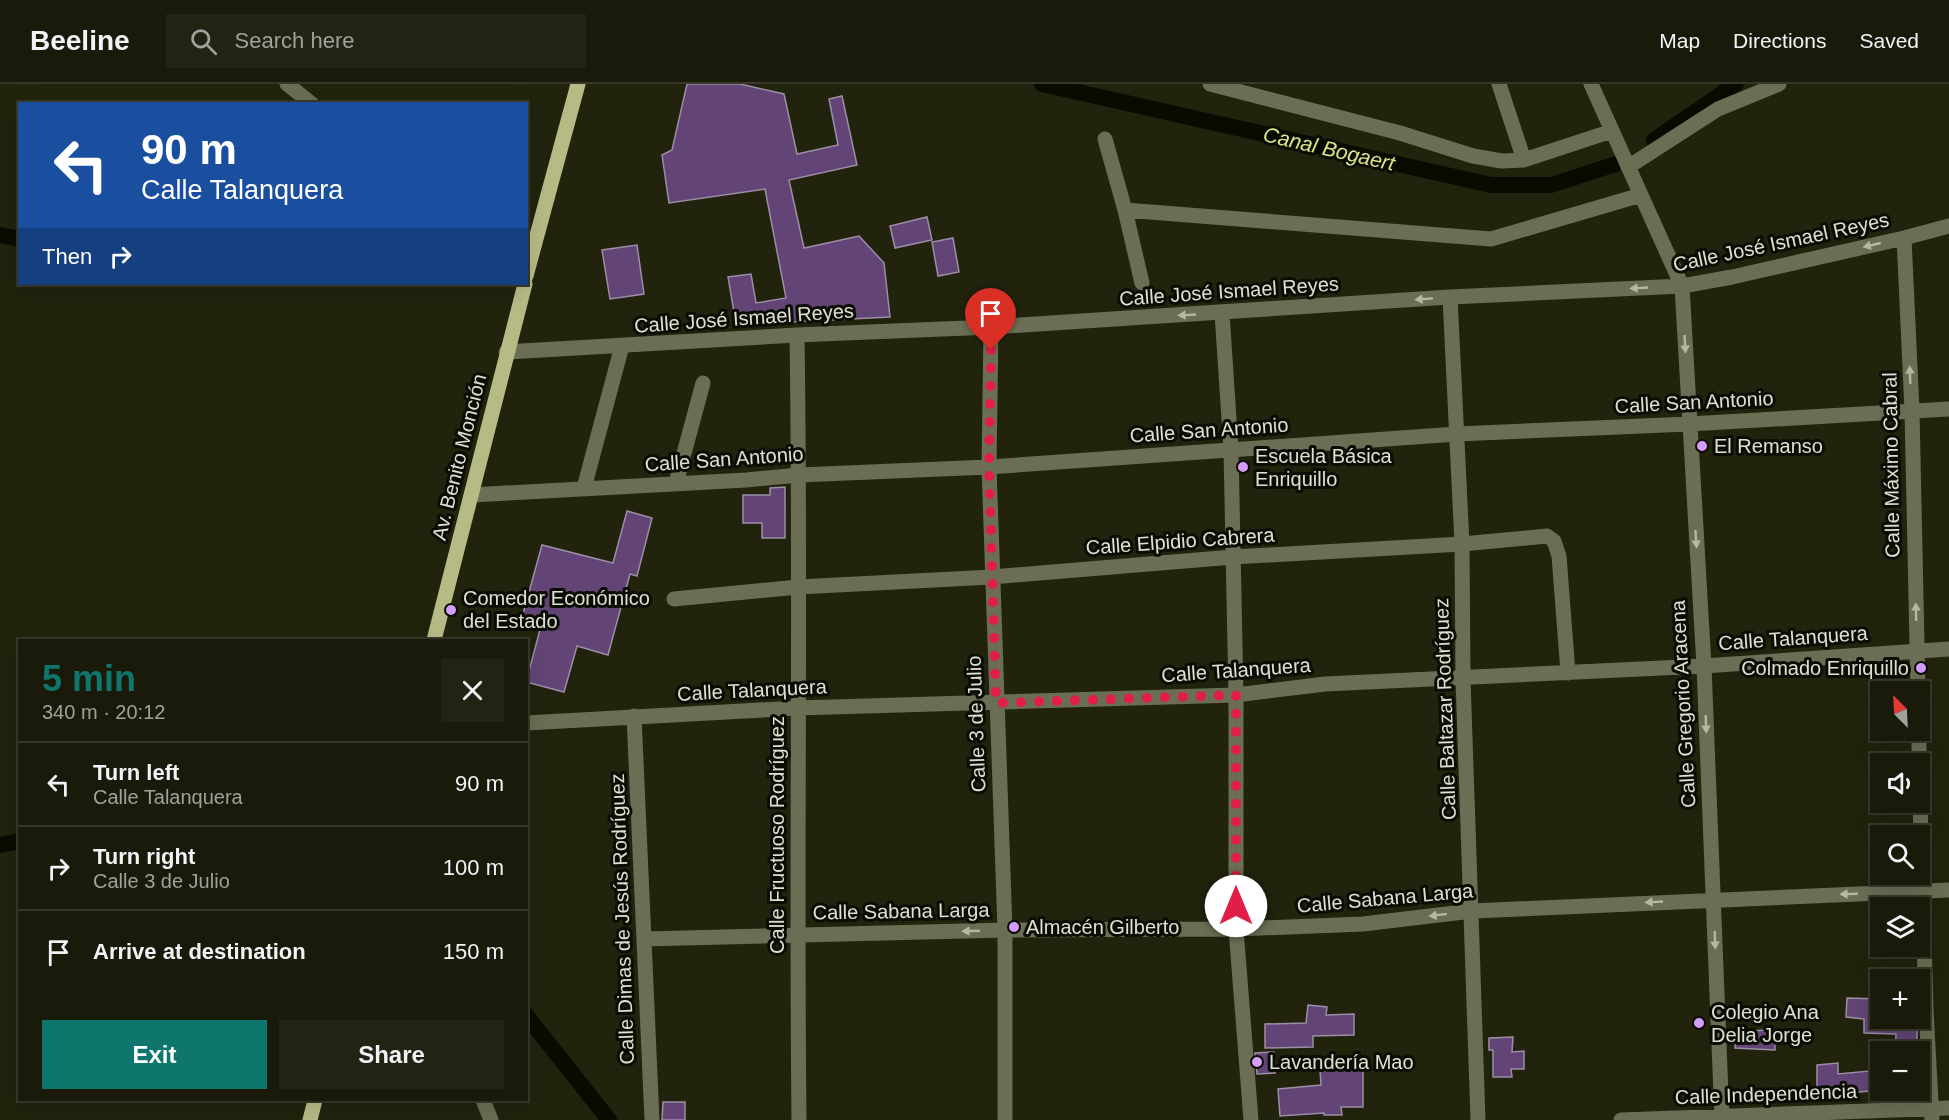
<!DOCTYPE html>
<html lang="en">
<head>
<meta charset="utf-8">
<style>
	:root { --surface:#191a0a; --page:#222313; --text:#f1f3f6; --muted:#9fa19c; --line:#37382b; --accent:#0f766e }
	body { margin:0; font-family:Arial,sans-serif; background:var(--page); color:var(--text); height:100vh; display:flex; flex-direction:column; font-size:22px; white-space:nowrap }
	* { box-sizing:border-box; margin:0 }
	p { font-size:20px; color:var(--muted) }
	.icon { flex:none; width:33px; height:33px; fill:none; stroke:currentColor; stroke-width:2; stroke-linecap:round; stroke-linejoin:round }
	.map { position:relative; flex:1; overflow:hidden }
	.panel { position:absolute; left:18px; top:555px; width:510px; height:462px; display:flex; flex-direction:column; background:var(--surface); border-radius:0px; box-shadow:0 6px 24px #0002,0 0 0 2px var(--line) }
	.panel>* { flex:none }
	.banner { position:absolute; left:18px; top:18px; width:510px; height:183px; border-radius:0px; box-shadow:0 6px 24px #0002,0 0 0 2px var(--line); background:#1a4fa0; color:#fff; overflow:hidden }
	.needle { width:39px; rotate:336deg }
	.buttons { position:absolute; left:1870px; top:597px; display:grid; gap:12px }
	.buttons a { display:grid; place-items:center; width:60px; height:60px; border-radius:0px; background:var(--surface); box-shadow:0 6px 24px #0002,0 0 0 2px var(--line); font-size:30px }
	.pin { position:absolute; display:grid; place-items:center; width:51px; height:51px; color:#fff; margin:-62px -26px; border-radius:50% 50% 50% 0; rotate:-45deg; box-shadow:0 0 6px #0007 }
	.pin .icon { rotate:45deg }
	.me { position:absolute; width:66px; margin:-33px; rotate:0deg; stroke-linejoin:round; filter:drop-shadow(0 0 4px #0008) }
	.turn { display:flex; align-items:center; gap:21px; height:126px; padding:0 24px; font-size:27px }
	.turn .icon { width:78px; height:78px; stroke-width:2.5 }
	.turn b { display:block; font-size:42px; line-height:51px }
	.then { display:flex; align-items:center; height:57px; padding:0 24px; background:#0003; gap:12px; font-size:22px }
	.round { display:grid; place-items:center; flex:none; width:63px; height:63px; border-radius:0px; background:var(--page) }
	.head { display:flex; align-items:center; justify-content:space-between; height:102px; padding:0 24px }
	h1 { font-size:36px; font-weight:600; line-height:45px; color:var(--accent) }
	.primary-button { display:flex; gap:12px; margin-top:auto; padding:12px 24px }
	.primary-button a { flex:1; height:69px; border-radius:0px; background:var(--accent); color:#fff; font-size:24px; font-weight:600; line-height:69px; text-align:center }
	.primary-button a+a { background:var(--page); color:var(--text) }
	ul { padding:0; list-style:none }
	li { display:flex; align-items:center; gap:18px; height:84px; padding:0 24px; border-top:2px solid var(--line) }
	li div { flex:1 }
	li b { display:block; font-size:22px }
	li em { font-style:normal }
	header { display:flex; align-items:center; gap:36px; box-sizing:border-box; height:84px; padding:0 30px; background:var(--surface); border-bottom:2px solid var(--line) }
	header strong { font-size:28px }
	nav { display:flex; gap:33px; margin-inline-start:auto; font-size:21px }
	.search { width:420px; height:54px; background:var(--page); display:flex; align-items:center; gap:15px; box-sizing:border-box; padding:0 21px; border-radius:0px; color:var(--muted); font-size:22px }
	.map>svg:first-child { display:block }
	.lines { fill:none; stroke-linecap:round; stroke-linejoin:round }
	.canal { stroke:#0a0b00; stroke-width:16 }
	.building { fill:#624576; stroke:#9b8ea6; stroke-width:1.5 }
	.minor { stroke:#6b6e54; stroke-width:15 }
	.major { stroke:#b6bb86; stroke-width:15 }
	.oneway { fill:#b6b8a6 }
	.route { stroke:#e11d48; stroke-width:10; stroke-dasharray:0 18 }
	.poi-dot { fill:#d49cfb; stroke:#0b0c04; stroke-width:2 }
	.labels { text-anchor:middle; stroke-width:6; stroke-linejoin:round; paint-order:stroke }
	.street-label { font-size:20px; fill:#dee0d2; stroke:#0b0c04 }
	.poi-label { font-size:20px; fill:#dee0d2; stroke:#0b0c04; text-anchor:start }
	.water-label { font-size:21px; font-style:italic; fill:#dde48a; stroke:#0b0c04 }
</style>
</head>
<body>
<header>
<strong>Beeline</strong>
<div class="search"><svg class="icon" aria-label="search" viewBox="0 0 24 24"><circle cx="10" cy="10" r="6"/><path d="M15 15l6 6"/></svg>Search here</div>
<nav><a>Map</a><a>Directions</a><a>Saved</a></nav>
</header>
<div class="map">
<svg width="1949" height="1036" viewBox="0 0 1949 1036">
	<rect width="100%" height="100%" fill="#21230d"/>
	<g class="lines">
		<path class="canal" d="M 1042,0 L 1491,101 L 1551,101 L 1616,80
			M 1654,56 L 1736,0
			M 0,151 L 20,155
			M 0,761 L 20,757
			M 526,931 L 609,1036"/>
	</g>
	<path class="building" d="M 687,0 L 740,0 L 784,10 L 797,70 L 838,61 L 829,15 L 842,12 L 857,81 L 789,96 L 804,164 L 859,152 L 884,179 L 890,233 L 791,238 L 790,231 L 736,240 L 728,193 L 751,190 L 756,219 L 786,214 L 765,105 L 669,119 L 662,71 L 672,66 Z
		M 927,133 L 932,156 L 895,164 L 890,142 Z
		M 953,154 L 959,188 L 938,192 L 932,158 Z
		M 637,161 L 644,210 L 610,215 L 602,166 Z
		M 785,403 L 785,454 L 762,454 L 762,439 L 743,439 L 743,411 L 770,411 L 770,404 Z
		M 627,427 L 652,434 L 637,492 L 630,490 L 608,571 L 577,562 L 564,608 L 526,598 L 541,542 L 521,537 L 542,461 L 613,479 Z
		M 1847,914 L 1881,915 L 1881,934 L 1914,934 L 1914,939 L 1917,939 L 1917,968 L 1895,968 L 1896,950 L 1864,949 L 1864,935 L 1846,933 Z
		M 1308,921 L 1327,923 L 1326,931 L 1354,930 L 1354,951 L 1313,952 L 1313,963 L 1265,964 L 1265,940 L 1306,939 Z
		M 1775,946 L 1775,966 L 1735,964 L 1736,947 Z
		M 1513,953 L 1512,968 L 1524,967 L 1524,985 L 1511,985 L 1512,993 L 1493,993 L 1493,966 L 1489,966 L 1489,954 Z
		M 1274,968 L 1275,989 L 1257,990 L 1255,969 Z
		M 1838,979 L 1838,990 L 1880,986 L 1881,1006 L 1848,1009 L 1848,1005 L 1817,1007 L 1817,981 Z
		M 1363,983 L 1363,1023 L 1341,1023 L 1342,1031 L 1324,1031 L 1324,1029 L 1280,1032 L 1278,1005 L 1321,1001 L 1320,986 Z
		M 663,1018 L 685,1018 L 685,1036 L 662,1036 Z"/>
	<g class="lines">
		<path class="minor" d="M 287,0 L 312,20
			M 1210,0 L 1400,49 L 1473,72 L 1502,77 L 1524,76 L 1612,47
			M 1499,0 L 1524,76
			M 1591,0 L 1682,202 L 1704,582 L 1722,1036
			M 1105,55 L 1125,126 L 1142,199
			M 1628,83 L 1718,25 L 1779,0
			M 1125,126 L 1491,155 L 1641,111
			M 1904,154 L 1912,326 L 1918,608
			M 1450,213 L 1462,460 L 1463,595 L 1478,1036
			M 1222,229 L 1231,365 L 1236,611 L 1236,845 L 1251,1036
			M 991,243 L 989,383 L 1005,846 L 1005,1036
			M 797,251 C 801,513 796,774 799,1036
			M 506,268 L 797,251 L 991,243 L 1450,213 L 1682,202 L 1732,193 L 1904,154 L 1949,142
			M 676,399 L 703,299
			M 584,404 L 622,262
			M 471,411 L 746,396 L 799,391 L 989,383 L 1457,350 L 1689,340 L 1949,325
			M 674,515 L 798,503 L 992,493 L 1233,473 L 1462,460 L 1547,452 L 1554,457 L 1559,472 L 1568,589
			M 634,632 L 652,1036
			M 526,639 L 798,624 L 1236,611 L 1325,600 L 1704,582 L 1949,565
			M 1919,646 L 1919,680
			M 1920,718 L 1926,926 L 1932,1036
			M 644,855 L 1005,846 L 1236,845 L 1363,840 L 1472,827 L 1949,806
			M 483,1016 L 491,1036
			M 1621,1036 L 1949,1024"/>
		<path class="major" d="M 526,192 L 578,0
			M 434,556 L 525,200
			M 310,1036 L 315,1016"/>
	</g>
	<defs><path id="oneway-solid" d="M-6-.8H1V-3.2L6.5 0L1 3.2V.8H-6Z" transform="scale(1.5)"/></defs>
	<g class="oneway">
		<use href="#oneway-solid" transform="translate(1872 161) rotate(167)"/>
		<use href="#oneway-solid" transform="translate(1639 204) rotate(177)"/>
		<use href="#oneway-solid" transform="translate(1424 215) rotate(176)"/>
		<use href="#oneway-solid" transform="translate(1187 231) rotate(177)"/>
		<use href="#oneway-solid" transform="translate(1685 260) rotate(87)"/>
		<use href="#oneway-solid" transform="translate(1910 291) rotate(-92)"/>
		<use href="#oneway-solid" transform="translate(1696 455) rotate(86)"/>
		<use href="#oneway-solid" transform="translate(1916 528) rotate(-91)"/>
		<use href="#oneway-solid" transform="translate(1706 640) rotate(88)"/>
		<use href="#oneway-solid" transform="translate(1849 810) rotate(178)"/>
		<use href="#oneway-solid" transform="translate(1654 818) rotate(177)"/>
		<use href="#oneway-solid" transform="translate(1438 831) rotate(173)"/>
		<use href="#oneway-solid" transform="translate(971 847) rotate(179)"/>
		<use href="#oneway-solid" transform="translate(1715 856) rotate(88)"/>
	</g>
	<g class="lines">
		<path class="route" d="M 991,266 L 989,383 L 996,619 L 1236,611 L 1236,822"/>
	</g>
	<g class="poi-dot">
		<circle cx="1702" cy="362" r="6"/>
		<circle cx="1243" cy="383" r="6"/>
		<circle cx="451" cy="526" r="6"/>
		<circle cx="1921" cy="584" r="6"/>
		<circle cx="1014" cy="843" r="6"/>
		<circle cx="1699" cy="939" r="6"/>
		<circle cx="1257" cy="978" r="6"/>
	</g>
	<g class="labels">
		<g class="street-label">
			<text transform="translate(1781 158) rotate(-12)" y="7">Calle José Ismael Reyes</text>
			<text transform="translate(1229 207) rotate(-4)" y="7">Calle José Ismael Reyes</text>
			<text transform="translate(744 234) rotate(-4)" y="7">Calle José Ismael Reyes</text>
			<text transform="translate(1694 318) rotate(-3)" y="7">Calle San Antonio</text>
			<text transform="translate(1209 346) rotate(-4)" y="7">Calle San Antonio</text>
			<text transform="translate(459 373) rotate(-76)" y="7">Av. Benito Monción</text>
			<text transform="translate(724 375) rotate(-4)" y="7">Calle San Antonio</text>
			<text transform="translate(1891 381) rotate(-91)" y="7">Calle Máximo Cabral</text>
			<text transform="translate(1180 457) rotate(-4)" y="7">Calle Elpidio Cabrera</text>
			<text transform="translate(1793 554) rotate(-4)" y="7">Calle Talanquera</text>
			<text transform="translate(1236 586) rotate(-4)" y="7">Calle Talanquera</text>
			<text transform="translate(752 606) rotate(-3)" y="7">Calle Talanquera</text>
			<text transform="translate(1683 620) rotate(-93)" y="7">Calle Gregorio Aracena</text>
			<text transform="translate(1445 625) rotate(-92)" y="7">Calle Baltazar Rodríguez</text>
			<text transform="translate(976 640) rotate(-92)" y="7">Calle 3 de Julio</text>
			<text transform="translate(777 751) rotate(-90)" y="7">Calle Fructuoso Rodríguez</text>
			<text transform="translate(1385 814) rotate(-5)" y="7">Calle Sabana Larga</text>
			<text transform="translate(901 827) rotate(-1)" y="7">Calle Sabana Larga</text>
			<text transform="translate(622 835) rotate(-92)" y="7">Calle Dimas de Jesús Rodríguez</text>
			<text transform="translate(1766 1010) rotate(-2)" y="7">Calle Independencia</text>
		</g>
		<g class="poi-label">
			<text x="1714" y="369">El Remanso</text>
			<text x="1255" y="379">Escuela Básica<tspan x="1255" dy="23">Enriquillo</tspan></text>
			<text x="463" y="521">Comedor Económico<tspan x="463" dy="23">del Estado</tspan></text>
			<text x="1909" y="591" text-anchor="end">Colmado Enriquillo</text>
			<text x="1026" y="850">Almacén Gilberto</text>
			<text x="1711" y="935">Colegio Ana<tspan x="1711" dy="23">Delia Jorge</tspan></text>
			<text x="1269" y="985">Lavandería Mao</text>
		</g>
		<g class="water-label">
			<text transform="translate(1329 65) rotate(13)" y="7">Canal Bogaert</text>
		</g>
	</g>
</svg>
<div class="buttons">
<a><svg class="needle" viewBox="-14 -14 28 28"><path d="M0-13l5 13h-10z" fill="#e53935"/><path d="M0 13l5-13h-10z" fill="#9fa19c"/></svg></a>
<a><svg class="icon" aria-label="sound" viewBox="0 0 24 24"><path d="M4 9h4l5-4v14l-5-4H4zM17 9q2 3 0 6"/></svg></a>
<a><svg class="icon" aria-label="search" viewBox="0 0 24 24"><circle cx="10" cy="10" r="6"/><path d="M15 15l6 6"/></svg></a>
<a><svg class="icon" aria-label="layers" viewBox="0 0 24 24"><path d="M12 4l9 5-9 5-9-5zM3 14l9 5 9-5"/></svg></a>
<a>+</a>
<a>−</a>
</div>
<div class="pin" style="left:991px;top:266px;background:#d93025"><svg class="icon" aria-label="arrive" viewBox="0 0 24 24"><path d="M6 21V4h12l-3 4 3 4H6"/></svg></div>
<svg class="me" style="left:1236px;top:822px" viewBox="-20 -20 40 40"><circle r="19" fill="#fff"/><path d="M0-13L10 11 0 6-10 11z" fill="#e11d48"/></svg>
<div class="banner">
<div class="turn"><svg class="icon" aria-label="left" viewBox="0 0 24 24"><path d="M17 20v-9H6M10 6l-5 5 5 5"/></svg><div><b>90 m</b>Calle Talanquera</div></div>
<div class="then">Then<svg class="icon" aria-label="right" viewBox="0 0 24 24"><path d="M7 20v-9h11M14 6l5 5-5 5"/></svg></div>
</div>
<section class="panel">
<div class="head"><div><h1>5 min</h1><p>340 m · 20:12</p></div><a class="round"><svg class="icon" aria-label="close" viewBox="0 0 24 24"><path d="M6 6l12 12M18 6L6 18"/></svg></a></div>
<ul>
<li><svg class="icon" aria-label="left" viewBox="0 0 24 24"><path d="M17 20v-9H6M10 6l-5 5 5 5"/></svg><div><b>Turn left</b><p>Calle Talanquera</p></div><em>90 m</em></li>
<li><svg class="icon" aria-label="right" viewBox="0 0 24 24"><path d="M7 20v-9h11M14 6l5 5-5 5"/></svg><div><b>Turn right</b><p>Calle 3 de Julio</p></div><em>100 m</em></li>
<li><svg class="icon" aria-label="arrive" viewBox="0 0 24 24"><path d="M6 21V4h12l-3 4 3 4H6"/></svg><div><b>Arrive at destination</b></div><em>150 m</em></li>
</ul>
<div class="primary-button"><a>Exit</a><a>Share</a></div>
</section>
</div>
</body>
</html>
